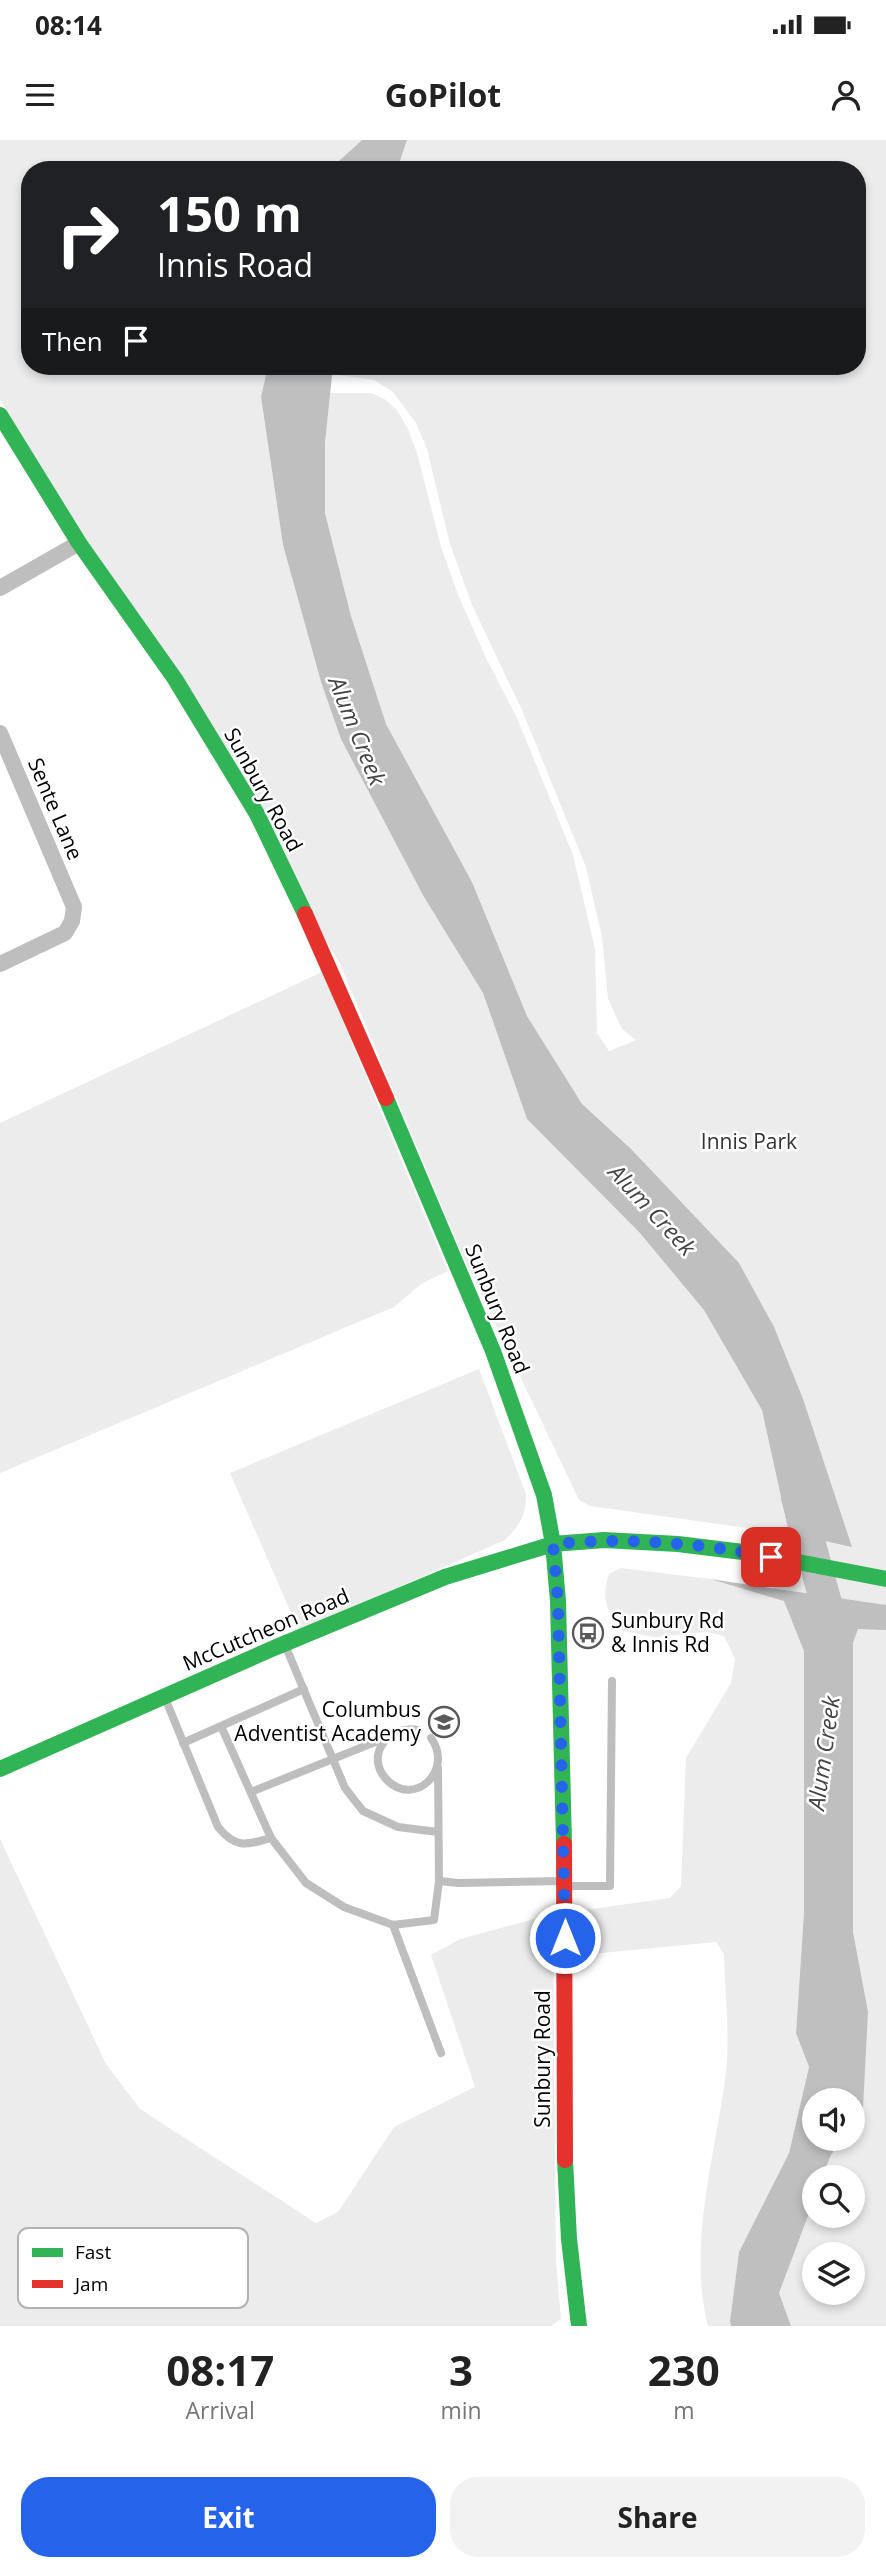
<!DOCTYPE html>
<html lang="en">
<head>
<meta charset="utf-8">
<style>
	:root { --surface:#fff; --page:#f2f2f2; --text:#222; --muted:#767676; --accent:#2563eb }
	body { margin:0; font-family:"Open Sans",sans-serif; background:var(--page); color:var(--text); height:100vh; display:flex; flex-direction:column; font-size:26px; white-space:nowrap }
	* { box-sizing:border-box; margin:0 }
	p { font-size:23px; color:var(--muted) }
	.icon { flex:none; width:38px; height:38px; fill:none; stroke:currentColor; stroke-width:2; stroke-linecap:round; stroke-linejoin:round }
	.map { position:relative; height:2186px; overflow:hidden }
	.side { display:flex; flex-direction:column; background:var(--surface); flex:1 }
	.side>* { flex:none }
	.hud { position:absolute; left:21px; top:21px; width:845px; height:214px; border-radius:28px; box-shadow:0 4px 10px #0003; background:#202124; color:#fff; overflow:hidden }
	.tools { position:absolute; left:802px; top:1948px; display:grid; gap:14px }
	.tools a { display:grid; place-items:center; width:63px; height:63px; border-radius:50%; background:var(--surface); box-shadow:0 4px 10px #0003; font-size:35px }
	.pin { position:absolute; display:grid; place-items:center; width:60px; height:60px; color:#fff; margin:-30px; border-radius:14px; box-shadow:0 4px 10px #0006 }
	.me { position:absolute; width:77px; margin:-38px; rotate:0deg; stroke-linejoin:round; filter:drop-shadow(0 0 5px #0008) }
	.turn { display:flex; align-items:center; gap:24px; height:147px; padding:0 21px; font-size:32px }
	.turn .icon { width:91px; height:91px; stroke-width:2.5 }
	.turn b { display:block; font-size:49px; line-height:60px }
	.then { display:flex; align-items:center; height:66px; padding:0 21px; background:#0003; gap:14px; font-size:26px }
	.eta { display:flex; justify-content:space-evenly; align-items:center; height:119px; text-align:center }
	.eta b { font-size:42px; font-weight:700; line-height:49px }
	.action { display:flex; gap:14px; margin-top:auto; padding:14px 21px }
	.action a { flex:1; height:80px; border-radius:28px; background:var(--accent); color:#fff; font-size:28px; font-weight:700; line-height:80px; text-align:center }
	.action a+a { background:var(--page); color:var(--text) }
	.status { display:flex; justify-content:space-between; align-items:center; height:49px; padding:0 35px; background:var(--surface); direction:ltr }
	.status svg { height:19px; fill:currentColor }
	header { display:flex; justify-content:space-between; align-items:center; height:91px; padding:0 21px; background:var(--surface); font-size:32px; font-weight:700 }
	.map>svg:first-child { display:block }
	.green { fill:#ececec; fill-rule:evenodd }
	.water { fill:#bfbfbf }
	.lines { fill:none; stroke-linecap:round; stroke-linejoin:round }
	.river { stroke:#bfbfbf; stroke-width:32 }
	.lane { stroke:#bebebe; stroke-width:8 }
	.street { stroke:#bebebe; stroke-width:16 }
	.fast { stroke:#30b455; stroke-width:16 }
	.jam { stroke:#e5322d; stroke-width:16 }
	.route { stroke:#2563eb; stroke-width:12; stroke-dasharray:0 21.6 }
	.labels { text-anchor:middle; stroke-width:5; stroke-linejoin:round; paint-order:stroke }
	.street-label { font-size:21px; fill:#000; stroke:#fff }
	.park-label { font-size:21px; fill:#333; stroke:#fff }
	.poi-label { font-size:21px; fill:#000; stroke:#fff; text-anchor:start }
	.water-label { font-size:23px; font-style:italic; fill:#444; stroke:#fff }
	.key { fill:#fff; stroke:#b2b2b2; stroke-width:2 }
	.key-label { font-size:19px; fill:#000 }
</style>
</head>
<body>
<div class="status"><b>08:14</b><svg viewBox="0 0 49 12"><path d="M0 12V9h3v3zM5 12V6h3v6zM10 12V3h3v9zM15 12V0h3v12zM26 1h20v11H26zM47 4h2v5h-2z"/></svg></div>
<header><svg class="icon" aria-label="menu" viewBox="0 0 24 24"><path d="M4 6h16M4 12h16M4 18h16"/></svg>GoPilot<svg class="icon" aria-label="person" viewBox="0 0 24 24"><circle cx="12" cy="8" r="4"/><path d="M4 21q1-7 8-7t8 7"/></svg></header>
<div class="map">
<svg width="886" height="2186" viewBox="0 0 886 2186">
	<rect width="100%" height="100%" fill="#fff"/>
	<path class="green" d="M 0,0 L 362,0 L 329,30 L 30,30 L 30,226 L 268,226 L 261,257 L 283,405 L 321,542 L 424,757 L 483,853 L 527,979 L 605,1057 L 561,931 L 527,876 L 472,742 L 386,584 L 351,476 L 325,373 L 325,303 L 330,253 L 371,253 L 386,260 L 397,270 L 408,289 L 417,313 L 442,410 L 459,457 L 486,518 L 517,578 L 573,715 L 595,809 L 597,893 L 609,911 L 636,900 L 622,889 L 608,859 L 602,797 L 586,727 L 522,570 L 472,465 L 450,404 L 427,309 L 416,283 L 393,252 L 374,240 L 332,234 L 333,226 L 858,226 L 858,30 L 397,30 L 407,0 L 886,0 L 886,2186 L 770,2186 L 814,1999 L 852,1998 L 852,1960 L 805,1686 L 804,1772 L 796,1893 L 809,1927 L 789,2013 L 739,2112 L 730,2181 L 731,2186 L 708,2186 C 687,2105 716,2013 726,1932 C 730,1897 725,1850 724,1814 L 716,1802 L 581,1815 L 578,1771 L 670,1758 L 681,1746 L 686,1618 L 731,1543 L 735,1519 L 724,1496 L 706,1492 L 655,1497 L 623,1491 C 606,1469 601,1461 609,1434 L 621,1428 L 710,1439 L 776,1458 L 761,1390 L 590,1366 L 579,1360 L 461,1112 L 340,824 L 0,259 ZM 814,2037 L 852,2037 L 852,2076 L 814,2076 ZM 814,2114 L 852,2114 L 852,2152 L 814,2152 Z
		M 322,832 L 448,1131 L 421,1144 L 394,1167 L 0,1333 L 0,983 Z
		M 479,1229 L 526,1354 C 526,1375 520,1385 505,1400 L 299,1491 L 230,1333 Z
		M 0,1699 L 106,1924 L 140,1969 L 316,2083 L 338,2072 L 394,1987 L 475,1947 L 431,1815 L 460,1799 L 553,1774 L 556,2121 L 561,2179 L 551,2186 L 0,2186 Z"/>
	<path class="water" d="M 362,0 L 407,0 L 397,30 L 329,30 Z
		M 268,226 L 333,226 L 325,303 L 325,373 L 351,476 L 386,584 L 472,742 L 527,876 L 582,964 L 631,1009 L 739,1123 L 774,1187 L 803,1259 L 852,1407 L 789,1393 L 762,1270 L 704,1170 L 640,1093 L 527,979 L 483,853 L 424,757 L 341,599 L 321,542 L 283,405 L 261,257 Z
		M 710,1439 L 886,1465 L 886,1490 L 858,1489 L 853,1503 L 853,1792 L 868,1872 L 863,1968 L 852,1984 L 852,1960 L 814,1960 L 814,1998 L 842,1999 L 831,2015 L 822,2037 L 814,2037 L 814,2060 L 779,2153 L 791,2186 L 731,2186 L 730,2181 L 739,2112 L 789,2013 L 809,1927 L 796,1893 L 804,1772 L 804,1511 L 784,1461 Z"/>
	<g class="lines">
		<path class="river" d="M 797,1357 L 835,1496"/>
		<path class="lane" d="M 285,1505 L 345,1648 L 363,1671 L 398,1687 L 438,1692
			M 304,1549 L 221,1586 L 271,1698 L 306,1743 L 344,1767 L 393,1785 L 434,1780 L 439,1741 L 438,1628
			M 165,1558 L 218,1687 C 236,1709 246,1705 271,1698
			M 418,1590 C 388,1584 363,1617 388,1641 C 415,1667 454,1630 431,1598
			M 183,1603 L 221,1586
			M 251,1652 L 385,1598
			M 439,1741 L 458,1743 L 561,1741
			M 568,1746 L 610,1746 L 612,1541
			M 393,1785 L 441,1913"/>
		<path class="street" d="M 0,448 L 79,403
			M 0,593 L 74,767 L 72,781 L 65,793 L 0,824"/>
		<path class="fast" d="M 0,275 L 79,403 L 175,539 L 257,674 L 305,774
			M 386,958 L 493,1211 L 544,1355 L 553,1404 L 558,1461 L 564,1704
			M 0,1629 L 274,1508 L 445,1437 L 553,1404 L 604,1400 L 678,1404 L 751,1413 L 886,1439
			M 565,2020 L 569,2099 L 579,2186"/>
		<path class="jam" d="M 305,774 L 386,958
			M 564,1704 L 565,2020"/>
	</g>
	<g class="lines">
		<path class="route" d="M 565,1798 L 558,1461 L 553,1404 C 626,1397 700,1403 771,1417"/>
	</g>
	<defs>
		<g id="bus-ring" transform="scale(1.575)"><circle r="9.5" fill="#fff" stroke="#595959" stroke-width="1.5"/><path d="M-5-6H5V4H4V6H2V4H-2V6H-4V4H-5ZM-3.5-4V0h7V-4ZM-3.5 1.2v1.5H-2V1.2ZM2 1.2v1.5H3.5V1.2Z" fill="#595959"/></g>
		<g id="school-ring" transform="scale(1.575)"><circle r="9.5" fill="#fff" stroke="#595959" stroke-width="1.5"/><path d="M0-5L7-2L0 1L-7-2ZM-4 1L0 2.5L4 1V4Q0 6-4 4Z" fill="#595959"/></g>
	</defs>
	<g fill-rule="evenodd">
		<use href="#bus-ring" x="588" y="1493"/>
		<use href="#school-ring" x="444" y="1582"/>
	</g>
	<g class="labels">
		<g class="street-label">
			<text transform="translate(263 650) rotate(61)" y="7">Sunbury Road</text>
			<text transform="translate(55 669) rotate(67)" y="7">Sente Lane</text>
			<text transform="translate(497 1169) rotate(68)" y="7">Sunbury Road</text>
			<text transform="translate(266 1490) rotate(-23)" y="7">McCutcheon Road</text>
			<text transform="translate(543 1919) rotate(-90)" y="7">Sunbury Road</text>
		</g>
		<g class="park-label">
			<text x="749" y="1009">Innis Park</text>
		</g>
		<g class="poi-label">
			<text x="611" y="1488">Sunbury Rd<tspan x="611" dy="24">&amp; Innis Rd</tspan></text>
			<text x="421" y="1577" text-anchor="end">Columbus<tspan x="421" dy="24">Adventist Academy</tspan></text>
		</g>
		<g class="water-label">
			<text transform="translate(357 591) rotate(68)" y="8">Alum Creek</text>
			<text transform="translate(652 1070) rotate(47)" y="8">Alum Creek</text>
			<text transform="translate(824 1613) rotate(-82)" y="8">Alum Creek</text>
		</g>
	</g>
	<rect x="18" y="2088" width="230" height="80" rx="10" class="key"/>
	<rect x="32" y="2108" width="31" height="9" fill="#30b455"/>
	<rect x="32" y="2140" width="31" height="8" fill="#e5322d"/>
	<g class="key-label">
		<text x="75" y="2119">Fast</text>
		<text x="75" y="2151">Jam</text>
	</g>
</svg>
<div class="tools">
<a><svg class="icon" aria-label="sound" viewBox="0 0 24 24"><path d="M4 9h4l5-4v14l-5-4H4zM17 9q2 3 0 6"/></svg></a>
<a><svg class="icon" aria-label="search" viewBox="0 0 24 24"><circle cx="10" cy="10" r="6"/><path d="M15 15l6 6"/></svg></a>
<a><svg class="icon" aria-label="layers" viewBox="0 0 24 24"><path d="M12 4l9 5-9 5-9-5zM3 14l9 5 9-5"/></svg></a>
</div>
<div class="pin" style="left:771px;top:1417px;background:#d93025"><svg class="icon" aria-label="arrive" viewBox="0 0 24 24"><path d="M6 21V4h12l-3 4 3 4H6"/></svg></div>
<svg class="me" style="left:565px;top:1798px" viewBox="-20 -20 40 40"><circle r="17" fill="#2563eb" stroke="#fff" stroke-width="3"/><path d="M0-11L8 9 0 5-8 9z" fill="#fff"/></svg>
<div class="hud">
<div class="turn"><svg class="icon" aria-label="right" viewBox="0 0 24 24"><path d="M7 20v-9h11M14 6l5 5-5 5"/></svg><div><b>150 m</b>Innis Road</div></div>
<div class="then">Then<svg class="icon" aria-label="arrive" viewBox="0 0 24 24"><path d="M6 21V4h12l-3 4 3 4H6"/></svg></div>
</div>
</div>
<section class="side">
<div class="eta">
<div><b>08:17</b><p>Arrival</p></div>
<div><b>3</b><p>min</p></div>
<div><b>230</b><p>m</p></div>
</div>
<div class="action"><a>Exit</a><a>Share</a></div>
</section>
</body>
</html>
